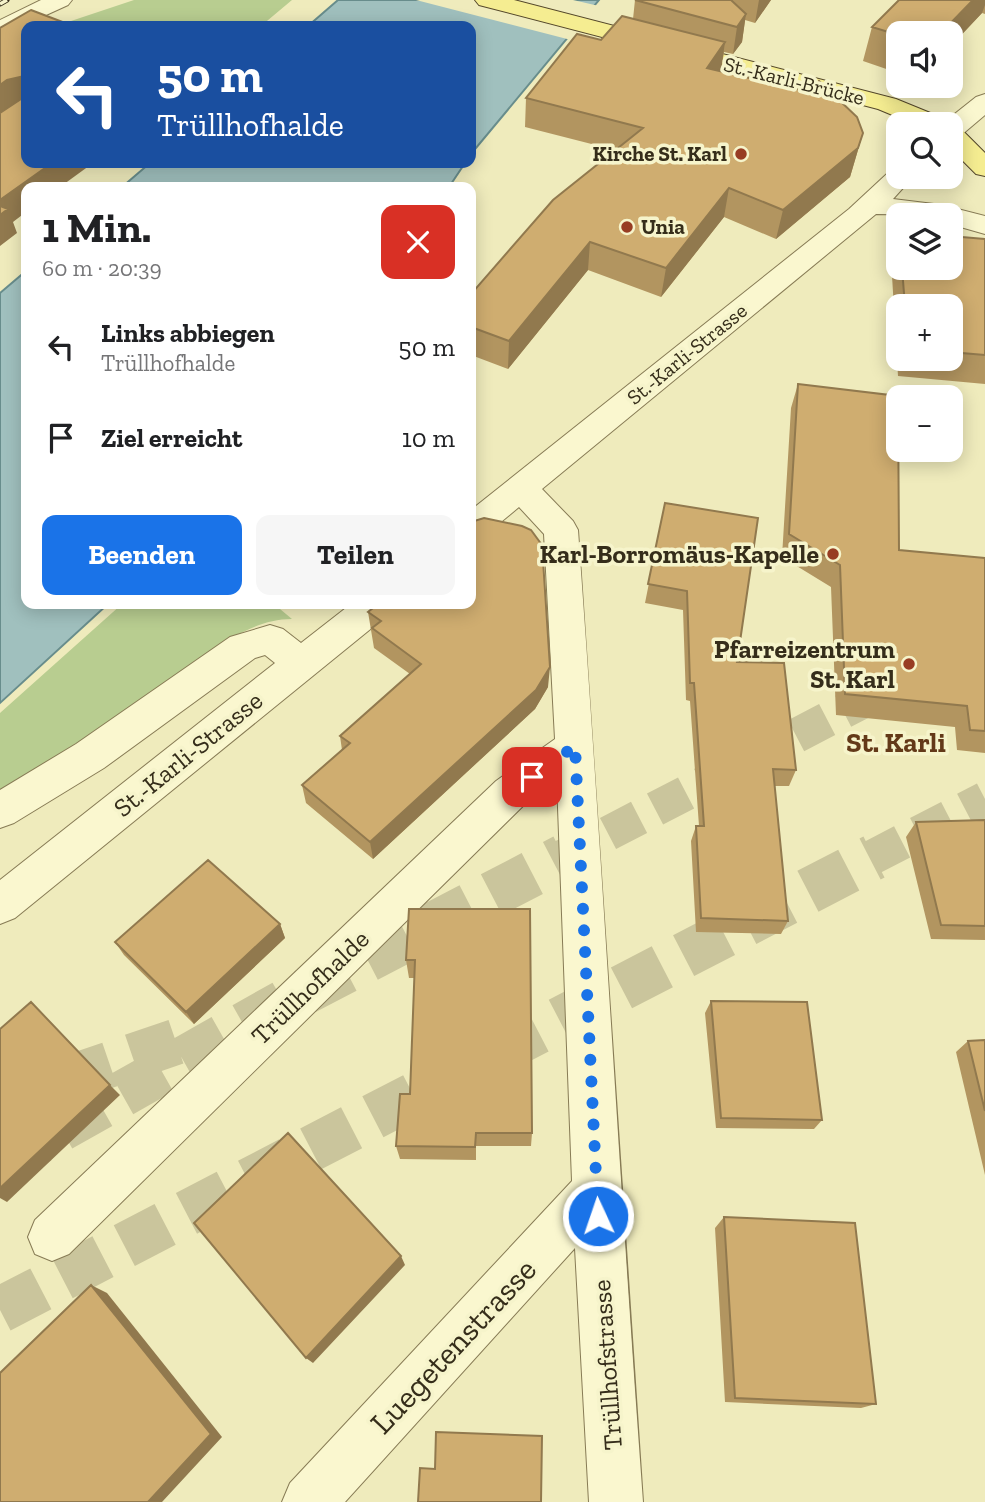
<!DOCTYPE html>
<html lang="de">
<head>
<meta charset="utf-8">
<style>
	:root { --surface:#fff; --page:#f6f6f6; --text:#202124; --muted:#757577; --accent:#1a73e8 }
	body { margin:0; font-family:"Zilla Slab",serif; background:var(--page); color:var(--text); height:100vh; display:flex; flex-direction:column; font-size:26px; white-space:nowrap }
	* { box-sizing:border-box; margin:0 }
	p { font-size:23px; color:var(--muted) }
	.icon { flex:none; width:38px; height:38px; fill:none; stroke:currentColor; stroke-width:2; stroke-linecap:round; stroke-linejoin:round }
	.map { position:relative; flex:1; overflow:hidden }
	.side { position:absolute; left:21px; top:182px; width:455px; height:427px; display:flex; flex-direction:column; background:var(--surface); border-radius:14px; box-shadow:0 4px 18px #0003 }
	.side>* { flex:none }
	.banner { position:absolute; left:21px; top:21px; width:455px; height:147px; border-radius:14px; box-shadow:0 4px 18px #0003; background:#1a4fa0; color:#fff; overflow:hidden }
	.fabs { position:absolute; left:886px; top:21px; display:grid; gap:14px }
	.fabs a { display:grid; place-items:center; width:77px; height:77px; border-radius:14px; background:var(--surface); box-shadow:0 4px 18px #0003; font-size:35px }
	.pin { position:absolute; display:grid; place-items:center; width:60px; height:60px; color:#fff; margin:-30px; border-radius:14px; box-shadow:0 4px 10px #0006 }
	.me { position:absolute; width:77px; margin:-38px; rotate:357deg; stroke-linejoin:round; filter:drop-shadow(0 0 5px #0008) }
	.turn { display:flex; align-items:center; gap:24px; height:147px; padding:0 21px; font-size:32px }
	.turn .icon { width:91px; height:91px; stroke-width:2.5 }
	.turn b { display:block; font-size:49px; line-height:60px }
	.round { display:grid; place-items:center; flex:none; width:74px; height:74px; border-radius:14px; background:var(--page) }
	.head { display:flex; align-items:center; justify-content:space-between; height:119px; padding:0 21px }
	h1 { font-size:42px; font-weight:800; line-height:52px }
	.primary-button { display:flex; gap:14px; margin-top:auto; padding:14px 21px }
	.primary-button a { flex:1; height:80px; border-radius:14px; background:var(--accent); color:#fff; font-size:28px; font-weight:800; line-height:80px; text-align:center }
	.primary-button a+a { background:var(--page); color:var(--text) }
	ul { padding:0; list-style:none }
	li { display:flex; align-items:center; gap:21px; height:91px; padding:0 21px }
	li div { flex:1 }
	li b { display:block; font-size:26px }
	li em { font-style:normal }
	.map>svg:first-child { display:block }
	.green { fill:#b8cd90 }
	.water { fill:#a0c0be; stroke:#688d8c; stroke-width:2 }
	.pier { fill:#efebbc }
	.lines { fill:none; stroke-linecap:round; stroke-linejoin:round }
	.highway-tunnel-far1 { stroke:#cac59c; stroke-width:35; stroke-dasharray:35 18; stroke-linecap:butt }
	.highway-tunnel { stroke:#cac59c; stroke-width:46; stroke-dasharray:46 24; stroke-linecap:butt }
	.minor-casing { stroke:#877b55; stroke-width:2 }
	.major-casing { stroke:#54472a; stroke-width:2 }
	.minor { fill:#faf7cf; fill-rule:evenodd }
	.major { fill:#f5ed91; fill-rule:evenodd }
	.rail-casing { stroke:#352d1a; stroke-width:5 }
	.rail { stroke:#f6f4cb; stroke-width:3.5; stroke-dasharray:11; stroke-linecap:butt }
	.wall { fill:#b29560; fill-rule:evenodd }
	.shaded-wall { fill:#91794e }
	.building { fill:#cfad70; stroke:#91794e; stroke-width:2 }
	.route { stroke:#1a73e8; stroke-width:12; stroke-dasharray:0 21.6 }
	.poi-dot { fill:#983d23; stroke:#f6f4cb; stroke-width:2.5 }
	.labels { text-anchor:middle; stroke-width:7; stroke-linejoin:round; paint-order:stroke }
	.far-street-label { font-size:21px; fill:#352d1a; stroke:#f6f4cb }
	.far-poi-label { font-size:21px; font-weight:bold; fill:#352d1a; stroke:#f6f4cb; text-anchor:end }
	.poi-label { font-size:26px; font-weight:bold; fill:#352d1a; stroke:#f6f4cb; text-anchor:end }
	.street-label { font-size:26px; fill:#352d1a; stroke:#f6f4cb }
	.neighbourhood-label { font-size:28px; font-weight:bold; fill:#633918; stroke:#f6f4cb }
	.near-street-label { font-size:32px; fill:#352d1a; stroke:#f6f4cb }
</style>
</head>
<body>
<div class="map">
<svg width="985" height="1502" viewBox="0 0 985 1502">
	<rect width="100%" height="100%" fill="#efebbc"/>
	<path class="green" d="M 134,0 L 292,0 L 261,26 L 56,26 Z
		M 122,604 L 274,604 L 292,619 C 259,619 233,637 206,654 L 0,798 L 0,713 Z"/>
	<path class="water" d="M 338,0 L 599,0 L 471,154 L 471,26 L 308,26 Z
		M 150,163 L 465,163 L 449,187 L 122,187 Z
		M 26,271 L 26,604 L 108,604 L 0,703 L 0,293 Z"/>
	<path class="pier" d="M 416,0 L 573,0 L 599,6 L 571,40 Z"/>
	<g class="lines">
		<path class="highway-tunnel-far1" d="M 561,858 L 884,690
			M 871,858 L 985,799"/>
		<path class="highway-tunnel" d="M 0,1102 L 181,1040
			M 0,1163 L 285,1002 L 564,857
			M 0,1310 L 874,857"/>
		<g class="minor-casing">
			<path id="minor" d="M 41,0 L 72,0 L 68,5 L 0,36 L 0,20 Z
				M 985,94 L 985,115 L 959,137 L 950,139 L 950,124 L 942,124 L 976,97 Z
				M 898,169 L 898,177 L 913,177 L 893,199 L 942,205 L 985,216 L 985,234 L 950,224 L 950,215 L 876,214 L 542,489 L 573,521 L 578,530 C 602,854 619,1178 643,1502 L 589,1502 L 575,1248 L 345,1502 L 282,1502 L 290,1483 L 572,1181 L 557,781 L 524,805 L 69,1254 L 52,1261 L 35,1254 L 28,1237 L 35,1220 L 496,781 L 555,739 L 544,534 L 519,507 L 483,537 L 471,541 L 471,510 L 849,209 L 890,171 Z
				M 351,604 L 394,604 L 389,614 L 15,918 L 0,924 L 0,880 L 275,663 L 265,655 L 255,658 L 104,768 L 14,823 L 0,828 L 0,790 L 76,744 L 230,637 L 270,625 L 283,629 L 301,643 Z"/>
		</g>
		<g class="major-casing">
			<path id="major" d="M 475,0 L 514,0 L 896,99 L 945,119 L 949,124 L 914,124 L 878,109 L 479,5 Z
				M 950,125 L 959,127 L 985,153 L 985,176 L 976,174 L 950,148 Z"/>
		</g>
		<use href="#minor" class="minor"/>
		<use href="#major" class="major"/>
		<g class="rail-casing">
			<path id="rail" d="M 0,4 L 7,0"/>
		</g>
		<use href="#rail" class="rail"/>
	</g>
	<path class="wall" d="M 635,0 L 771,0 L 755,23 L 745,20 L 742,42 L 733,54 L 724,52 L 721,71 L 863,133 L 850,177 L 776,239 L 724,217 L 661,297 L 588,270 L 508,369 L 471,355 L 471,294 L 615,150 L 525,127 L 526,98 L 601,40 L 633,19 Z
		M 985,0 L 985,14 L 982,13 L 950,47 L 950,33 L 898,33 L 898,73 L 863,61 L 872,27 Z
		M 898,239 L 898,268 L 950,268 L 985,239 L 985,384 L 898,376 L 891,259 ZM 898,306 L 950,306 L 950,359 L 898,359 Z
		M 798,384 L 899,550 L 985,558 L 985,753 L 957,750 L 955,727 L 836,715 L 831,587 L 782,557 L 791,408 Z
		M 665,503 L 737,662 L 796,770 L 789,786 L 774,786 L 788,921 L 781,934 L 696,932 L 691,841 L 696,826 L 699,826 L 690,701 L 686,700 L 683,610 L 645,603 Z
		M 368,612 L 548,687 L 535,709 L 373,859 L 306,803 L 302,785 L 342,750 L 340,736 L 410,674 L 374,648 Z
		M 985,820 L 985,940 L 931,939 L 906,837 L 916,822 Z
		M 409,909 L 532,1133 L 531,1146 L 476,1146 L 476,1160 L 400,1159 L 396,1146 L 410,1094 L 415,978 L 409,978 L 406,960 Z
		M 280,924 L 285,938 L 194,1024 L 124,955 L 115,942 Z
		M 711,1001 L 822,1120 L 814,1129 L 716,1128 L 705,1013 Z
		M 985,1040 L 985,1175 L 956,1052 L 968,1041 Z
		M 724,1217 L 876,1404 L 861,1408 L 725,1402 L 715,1228 Z"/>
	<path class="shaded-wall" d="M 759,0 L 771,0 L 755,23 Z
		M 973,0 L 985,0 L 985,5 L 982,13 L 950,47 L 950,33 L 941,33 Z
		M 746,14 L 742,42 L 733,54 L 737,27 Z
		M 725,42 L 721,71 L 707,68 Z
		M 20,77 L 26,97 L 0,115 L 0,85 L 7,80 Z
		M 863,133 L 850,177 L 776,239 L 783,210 Z
		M 52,163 L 93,163 L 60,187 L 26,187 L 26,212 L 13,222 L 17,233 L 0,246 L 0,200 Z
		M 729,188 L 724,217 L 661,297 L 666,268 Z
		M 590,242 L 588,270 L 508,369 L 509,341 Z
		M 340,604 L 348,604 L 341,608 Z
		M 550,667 L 548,687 L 535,709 L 373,859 L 370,842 Z
		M 280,924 L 285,938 L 194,1024 L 186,1012 Z
		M 110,1085 L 120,1095 L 7,1202 L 0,1198 L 0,1188 Z
		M 401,1256 L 405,1265 L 313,1363 L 306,1358 Z
		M 91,1285 L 107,1293 L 222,1437 L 162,1502 L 148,1502 Z"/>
	<path class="building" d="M 635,0 L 731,0 L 746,14 L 737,27 Z
		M 899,0 L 973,0 L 941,33 L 898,33 L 898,35 L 872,27 Z
		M 31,10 L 73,26 L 26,26 L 26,163 L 52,163 L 0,200 L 0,113 L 21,99 L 20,77 L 7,80 L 0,85 L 0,28 Z
		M 622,16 L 725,42 L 707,68 L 808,92 L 819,81 L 857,117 L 863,133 L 858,148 L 783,210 L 729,188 L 666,268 L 590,242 L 509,341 L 471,327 L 471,294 L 553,200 L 643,128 L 526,98 L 577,34 L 601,40 Z
		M 0,206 L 8,209 L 0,215 Z
		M 950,236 L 985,239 L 985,355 L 950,352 L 950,306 L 905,306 L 902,268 L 950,268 Z
		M 798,384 L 898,396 L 899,550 L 985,558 L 985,731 L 970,730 L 967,706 L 845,694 L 840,565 L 789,534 Z
		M 665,503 L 758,518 L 737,662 L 784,663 L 796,770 L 773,769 L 788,921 L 701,918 L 696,826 L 704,826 L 694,683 L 690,683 L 687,591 L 648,584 Z
		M 484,518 L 522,526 L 531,530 L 542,545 L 550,667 L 536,690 L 370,842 L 302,785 L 350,743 L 340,736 L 421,664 L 372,628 L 381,621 L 368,612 L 378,604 L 471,604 L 471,522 Z
		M 985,820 L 985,926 L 941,925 L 916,822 Z
		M 208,860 L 280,924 L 186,1012 L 115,942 Z
		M 409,909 L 530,909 L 532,1133 L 476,1133 L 475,1147 L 396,1146 L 400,1094 L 410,1094 L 415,960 L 406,960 Z
		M 711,1001 L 807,1002 L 822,1120 L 721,1118 Z
		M 31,1002 L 110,1085 L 0,1188 L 0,1029 Z
		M 985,1040 L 985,1111 L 968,1041 Z
		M 288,1133 L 401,1256 L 306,1358 L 194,1223 Z
		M 724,1217 L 855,1223 L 876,1404 L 735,1398 Z
		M 91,1285 L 211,1434 L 148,1502 L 0,1502 L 0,1373 Z
		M 436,1432 L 542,1436 L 541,1502 L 418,1502 L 420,1468 L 435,1469 Z"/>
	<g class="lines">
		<path class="route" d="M 532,777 L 575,746 L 598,1216"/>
	</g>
	<g class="poi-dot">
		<circle cx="741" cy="154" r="7"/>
		<circle cx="627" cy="227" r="7"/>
		<circle cx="833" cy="554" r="7"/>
		<circle cx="909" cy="664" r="7"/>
	</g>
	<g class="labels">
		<g class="far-street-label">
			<text transform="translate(794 81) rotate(14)" y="7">St.-Karli-Brücke</text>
			<text transform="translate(687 354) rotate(-39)" y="7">St.-Karli-Strasse</text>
		</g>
		<g class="far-poi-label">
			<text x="727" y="161">Kirche St. Karl</text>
			<text x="641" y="234" text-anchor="start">Unia</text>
		</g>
		<g class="poi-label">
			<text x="819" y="563">Karl-Borromäus-Kapelle</text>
			<text x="895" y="658">Pfarreizentrum<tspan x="895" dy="30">St. Karl</tspan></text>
		</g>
		<g class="street-label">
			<text transform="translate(188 754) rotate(-39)" y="9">St.-Karli-Strasse</text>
			<text transform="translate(310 987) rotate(-44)" y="9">Trüllhofhalde</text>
			<text transform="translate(607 1365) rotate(-94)" y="9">Trüllhofstrasse</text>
		</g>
		<g class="neighbourhood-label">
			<text x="896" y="752">St. Karli</text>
		</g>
		<g class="near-street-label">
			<text transform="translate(453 1346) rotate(-47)" y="11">Luegetenstrasse</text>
		</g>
	</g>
</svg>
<div class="fabs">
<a><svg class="icon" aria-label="sound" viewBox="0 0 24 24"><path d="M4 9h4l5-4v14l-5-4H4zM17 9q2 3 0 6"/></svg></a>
<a><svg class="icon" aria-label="search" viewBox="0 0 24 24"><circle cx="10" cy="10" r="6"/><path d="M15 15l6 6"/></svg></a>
<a><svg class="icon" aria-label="layers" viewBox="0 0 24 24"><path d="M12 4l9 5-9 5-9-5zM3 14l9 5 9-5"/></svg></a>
<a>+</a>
<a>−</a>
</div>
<div class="pin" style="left:532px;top:777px;background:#d93025"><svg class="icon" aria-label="arrive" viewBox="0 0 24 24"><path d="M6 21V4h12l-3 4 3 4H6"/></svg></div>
<svg class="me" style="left:598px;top:1216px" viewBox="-20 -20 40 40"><circle r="17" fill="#1a73e8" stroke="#fff" stroke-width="3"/><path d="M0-11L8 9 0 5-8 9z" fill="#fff"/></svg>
<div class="banner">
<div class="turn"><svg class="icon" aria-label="left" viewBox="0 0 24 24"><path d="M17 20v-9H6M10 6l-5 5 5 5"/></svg><div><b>50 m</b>Trüllhofhalde</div></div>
</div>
<section class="side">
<div class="head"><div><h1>1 Min.</h1><p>60 m · 20:39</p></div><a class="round" style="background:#d93025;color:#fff"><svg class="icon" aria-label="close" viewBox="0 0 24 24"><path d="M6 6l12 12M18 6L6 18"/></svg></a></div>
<ul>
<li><svg class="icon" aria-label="left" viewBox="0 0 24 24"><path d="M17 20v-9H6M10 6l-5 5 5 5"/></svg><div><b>Links abbiegen</b><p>Trüllhofhalde</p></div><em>50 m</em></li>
<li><svg class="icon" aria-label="arrive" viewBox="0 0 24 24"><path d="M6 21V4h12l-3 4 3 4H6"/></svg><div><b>Ziel erreicht</b></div><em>10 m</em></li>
</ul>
<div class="primary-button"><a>Beenden</a><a>Teilen</a></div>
</section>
</div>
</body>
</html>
